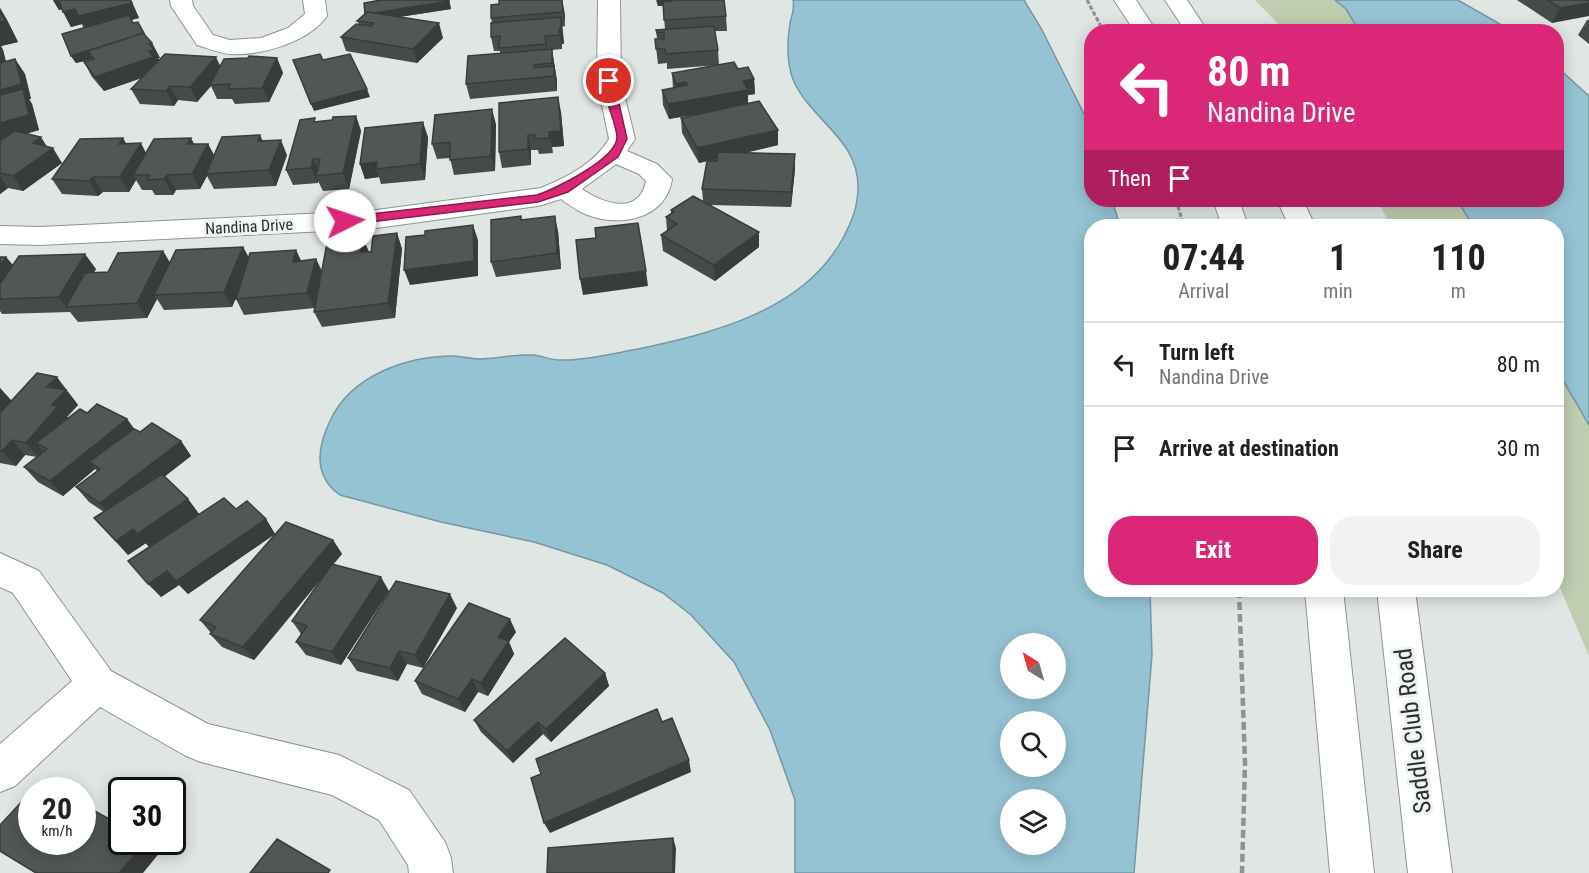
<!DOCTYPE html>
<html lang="en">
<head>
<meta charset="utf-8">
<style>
	:root { --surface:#fff; --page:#f2f2f2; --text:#202124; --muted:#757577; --line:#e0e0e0; --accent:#db2777 }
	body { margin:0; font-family:"Roboto Condensed",sans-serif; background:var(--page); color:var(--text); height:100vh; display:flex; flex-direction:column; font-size:22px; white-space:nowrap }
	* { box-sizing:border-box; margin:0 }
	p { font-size:20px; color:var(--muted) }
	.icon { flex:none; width:33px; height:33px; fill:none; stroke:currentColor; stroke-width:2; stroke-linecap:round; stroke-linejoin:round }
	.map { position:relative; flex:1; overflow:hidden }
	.side { position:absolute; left:1084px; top:219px; width:480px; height:378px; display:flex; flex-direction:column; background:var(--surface); border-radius:24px; box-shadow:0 3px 15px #0003 }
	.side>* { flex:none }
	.hud { position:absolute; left:1084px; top:24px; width:480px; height:183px; border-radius:24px; box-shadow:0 3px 15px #0003; background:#db2777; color:#fff; overflow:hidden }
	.needle { width:39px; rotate:323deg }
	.tools { position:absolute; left:1000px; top:633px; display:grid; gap:12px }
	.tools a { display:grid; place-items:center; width:66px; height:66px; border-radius:50%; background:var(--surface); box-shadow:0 3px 15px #0003; font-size:30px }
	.speed { position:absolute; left:18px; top:777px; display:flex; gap:12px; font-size:30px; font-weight:700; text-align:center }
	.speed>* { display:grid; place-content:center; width:78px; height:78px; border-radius:50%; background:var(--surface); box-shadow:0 3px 15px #0003; line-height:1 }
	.speed small { font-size:15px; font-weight:400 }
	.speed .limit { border:3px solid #111; border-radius:9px; background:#fff; color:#111 }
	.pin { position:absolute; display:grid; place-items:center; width:51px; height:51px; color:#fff; margin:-26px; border:3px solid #fff; border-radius:50%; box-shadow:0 2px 6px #0007 }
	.me { position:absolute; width:66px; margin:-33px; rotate:86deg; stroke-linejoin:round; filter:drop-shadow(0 0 4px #0008) }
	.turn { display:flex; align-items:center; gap:21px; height:126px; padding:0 24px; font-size:27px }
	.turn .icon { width:78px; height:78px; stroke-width:2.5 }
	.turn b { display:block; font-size:42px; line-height:51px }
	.then { display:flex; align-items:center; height:57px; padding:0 24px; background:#0003; gap:12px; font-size:22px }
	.eta { display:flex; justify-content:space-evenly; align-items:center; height:102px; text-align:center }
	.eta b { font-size:36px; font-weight:700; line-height:42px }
	.cta { display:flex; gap:12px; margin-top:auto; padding:12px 24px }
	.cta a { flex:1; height:69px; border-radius:24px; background:var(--accent); color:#fff; font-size:24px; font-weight:700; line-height:69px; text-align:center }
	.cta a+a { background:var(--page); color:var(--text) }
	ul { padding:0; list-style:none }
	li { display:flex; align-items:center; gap:18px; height:84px; padding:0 24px; border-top:2px solid var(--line) }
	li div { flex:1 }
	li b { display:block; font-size:22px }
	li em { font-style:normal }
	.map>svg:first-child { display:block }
	.green { fill:#c0cdb1 }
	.water { fill:#96c3d4; stroke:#7696a2; stroke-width:1.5; fill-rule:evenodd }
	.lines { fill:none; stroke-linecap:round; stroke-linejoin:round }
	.minor-casing { stroke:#8e9392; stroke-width:2 }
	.path-far2 { stroke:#8e9291; stroke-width:3; stroke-dasharray:4.5 2; stroke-linecap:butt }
	.path-far1 { stroke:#8e9291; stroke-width:4; stroke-dasharray:5 3; stroke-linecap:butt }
	.path { stroke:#8e9291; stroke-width:4.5; stroke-dasharray:8 4; stroke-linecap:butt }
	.minor { fill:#fff; fill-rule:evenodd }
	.wall { fill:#464a4a }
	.shaded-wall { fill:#393c3c }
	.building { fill:#515656; stroke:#393c3c; stroke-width:1.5 }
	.route { fill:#db2777; stroke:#8e194d; stroke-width:1.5 }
	.labels { text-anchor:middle; stroke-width:6; stroke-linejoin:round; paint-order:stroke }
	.far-street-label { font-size:16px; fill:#2c2e2e; stroke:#edf4f2 }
	.near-street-label { font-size:24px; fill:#2c2e2e; stroke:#edf4f2 }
</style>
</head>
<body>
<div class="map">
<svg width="1589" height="873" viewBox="0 0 1589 873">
	<rect width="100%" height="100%" fill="#e0e6e4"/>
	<path class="green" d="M 1255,0 L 1335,0 L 1346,9 L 1359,31 L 1285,31 Z
		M 1377,200 L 1457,200 L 1473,226 L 1391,226 Z
		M 1557,370 L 1589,425 L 1589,656 L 1557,581 Z"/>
	<path class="water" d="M 793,0 L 1024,0 L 1041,28 L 1092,130 L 1092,200 L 1112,200 L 1120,226 L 1092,226 L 1092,590 L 1150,590 L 1152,655 L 1134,873 L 795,873 L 795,800 L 770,730 L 734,662 L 691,615 L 663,593 L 607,565 L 534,542 L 441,522 L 340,495 C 313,476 317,448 330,421 C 351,375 407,356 454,356 C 462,356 470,359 477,359 C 496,359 514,354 533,355 C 542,356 551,360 560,360 C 584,361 615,353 638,349 C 713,333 804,311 843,238 C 852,221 857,209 858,190 C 860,140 813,122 794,82 C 786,63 787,42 790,23 C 792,15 795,8 793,0 ZM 1011,644 L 1056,644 L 1056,688 L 1011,688 ZM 1011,722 L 1056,722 L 1056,766 L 1011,766 ZM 1011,800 L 1056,800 L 1056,844 L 1011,844 Z
		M 1335,0 L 1458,0 L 1512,31 L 1359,31 L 1346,9 Z
		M 1557,67 L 1589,96 L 1589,425 L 1557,370 L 1557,226 L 1473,226 L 1457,200 L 1557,200 Z"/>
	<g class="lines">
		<g class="minor-casing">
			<path id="minor" d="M 170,0 L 192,0 L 193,6 L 213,35 L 230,40 L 261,38 L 288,28 L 305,14 L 303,0 L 325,0 L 327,16 C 308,43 260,56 229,54 C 219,53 207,48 197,45 L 171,6 Z
				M 598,0 L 620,0 L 621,81 L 635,139 L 627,151 L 657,164 L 672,179 C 666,220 618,228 585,214 C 576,210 568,204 561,199 L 538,206 L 369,229 L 40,245 L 0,244 L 0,226 L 40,227 L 369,211 L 541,188 C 567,177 594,164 609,139 L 597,81 ZM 616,164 L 639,174 L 646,181 C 639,217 602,203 582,189 Z
				M 1114,0 L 1136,0 L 1157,32 L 1135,32 Z
				M 1165,0 L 1187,0 L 1208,32 L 1186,32 Z
				M 1213,200 L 1239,200 L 1248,226 L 1222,226 Z
				M 1277,200 L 1303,200 L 1315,226 L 1289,226 Z
				M 0,553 L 39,571 L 111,671 L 208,724 L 339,755 L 409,790 L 445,842 L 451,858 L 453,873 L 409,873 L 408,865 L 379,820 L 332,795 L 201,762 L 186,756 L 100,707 L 15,786 L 0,792 L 0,744 L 72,681 L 13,593 L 0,587 Z
				M 1305,590 L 1343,590 L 1374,873 L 1330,873 Z
				M 1377,590 L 1415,590 L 1452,873 L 1408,873 Z"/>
		</g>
		<path class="path-far2" d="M 1087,0 L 1104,32
			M 1176,200 L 1183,223"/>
		<path class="path-far1" d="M 1183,222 L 1184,226"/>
		<path class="path" d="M 1239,590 L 1245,763 L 1242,873"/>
		<use href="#minor" class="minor"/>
	</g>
	<path class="wall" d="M 53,0 L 131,0 L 139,18 L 131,20 L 133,23 L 152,43 L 160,58 L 158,58 L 159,60 L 220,66 L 277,58 L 283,73 L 269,102 L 235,104 L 232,99 L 217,99 L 211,86 L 197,102 L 178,100 L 174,106 L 140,104 L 131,89 L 142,78 L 104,91 L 92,77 L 84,62 L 93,60 L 92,59 L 76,63 L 71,56 L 84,28 L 82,24 L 71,27 L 62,9 L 59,10 Z
		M 377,0 L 449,0 L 451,9 L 399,17 L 443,38 L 417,63 L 346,51 L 341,37 L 359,24 L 357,21 L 365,14 Z
		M 562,0 L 565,26 L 562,27 L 564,44 L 562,44 L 562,49 L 552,50 L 557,81 L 557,91 L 470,99 L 466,84 L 500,53 L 500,51 L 494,51 L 491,37 L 492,23 L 491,18 L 499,4 Z
		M 656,0 L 724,0 L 726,16 L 727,31 L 715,31 L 718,50 L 719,65 L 667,69 L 667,63 L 658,64 L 655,39 L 657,39 L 656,30 L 665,29 L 663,6 L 658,6 Z
		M 1517,0 L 1589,0 L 1552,23 Z
		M 0,8 L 7,20 L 18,42 L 1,46 L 3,50 L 6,62 L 15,59 L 25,74 L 31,99 L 29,99 L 32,104 L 39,130 L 26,134 L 47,146 L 62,163 L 23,191 L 8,188 L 0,194 Z
		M 1587,20 L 1589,20 L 1589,44 L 1578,35 Z
		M 738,69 L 754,79 L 755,94 L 748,95 L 748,103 L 778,130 L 778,145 L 745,153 L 795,169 L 791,207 L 709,205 L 759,232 L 759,247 L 715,281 L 663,251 L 661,235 L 667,231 L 666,217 L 671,213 L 671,210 L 703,201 L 702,189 L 707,161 L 699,163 L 682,133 L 681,118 L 691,115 L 669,119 L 663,105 L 662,90 L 673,88 L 672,73 Z
		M 561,112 L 564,146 L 552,147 L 553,153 L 539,154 L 538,150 L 531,150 L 531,165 L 502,168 L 499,152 Z
		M 356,116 L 361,131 L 349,189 L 323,191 L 318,181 L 318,183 L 293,185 L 286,170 L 316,122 L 332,120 Z
		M 496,124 L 495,171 L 454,175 L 450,158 L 437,159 L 432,144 Z
		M 428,137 L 425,180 L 381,184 L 379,177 L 365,179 L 360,164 Z
		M 263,141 L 287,155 L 276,186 L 214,189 L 207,176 L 200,189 L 176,190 L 173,195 L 155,195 L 152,190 L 142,190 L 136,180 L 129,192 L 103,192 L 98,196 L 62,194 L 52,179 L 127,144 L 146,153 L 194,144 L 208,144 L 214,155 Z
		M 522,220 L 558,231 L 561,269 L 496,277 L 491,262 Z
		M 397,233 L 402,249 L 395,318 L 322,327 L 314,312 L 315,308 L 244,315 L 236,299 L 236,298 L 232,307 L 164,310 L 157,299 L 147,318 L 78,322 L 70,312 L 2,314 L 0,311 L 0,257 L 6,257 L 13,265 L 96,269 L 94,272 L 108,272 L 163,251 L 170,263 L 243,247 L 249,258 L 296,250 L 301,261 L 316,259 L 322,271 L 363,239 L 369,252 L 371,252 Z
		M 0,388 L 11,401 L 69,392 L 68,392 L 78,405 L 67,417 L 68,418 L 87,413 L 127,419 L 134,429 L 140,432 L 181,441 L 191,456 L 164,477 L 188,499 L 199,514 L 236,509 L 266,519 L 275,534 L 188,594 L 179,585 L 161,597 L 149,547 L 146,543 L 128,555 L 94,518 L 104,512 L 89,502 L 76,487 L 97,471 L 95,469 L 63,496 L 38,482 L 24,467 L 37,457 L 25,455 L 16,466 L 0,463 Z
		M 333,540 L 342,554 L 333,564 L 389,591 L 341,665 L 306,655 L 296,642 L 301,634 L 292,621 L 324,575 L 254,660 L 222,647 L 210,634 L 211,633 L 200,620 Z
		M 457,608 L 423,668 L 407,664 L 398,681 L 357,671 L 348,658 Z
		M 516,632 L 509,642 L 514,654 L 488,696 L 478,692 L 465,712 L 422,694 L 415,681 Z
		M 605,673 L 609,686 L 551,742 L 543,734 L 513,763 L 481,732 L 474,720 Z"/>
	<path class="shaded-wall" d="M 53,0 L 102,0 L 59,10 Z
		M 122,0 L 131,0 L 139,18 L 86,31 L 82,24 L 71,27 L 63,12 Z
		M 449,0 L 451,9 L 367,22 L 365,14 Z
		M 562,0 L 565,14 L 565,26 L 563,12 Z
		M 657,0 L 711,0 L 658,6 Z
		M 1589,3 L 1589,16 L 1552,23 L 1560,8 Z
		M 0,8 L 7,20 L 18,42 L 1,46 L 3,50 L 9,74 L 0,76 Z
		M 561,17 L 563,32 L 564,44 L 562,44 L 562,49 L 559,29 Z
		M 439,23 L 443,38 L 417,63 L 413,49 Z
		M 145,35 L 88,51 L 92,59 L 76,63 L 71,56 Z
		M 152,43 L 160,58 L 158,58 L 161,64 L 161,71 L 104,91 L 95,77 L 149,51 L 149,44 Z
		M 552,49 L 557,81 L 557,91 L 552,63 Z
		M 216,57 L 223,72 L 210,85 L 211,86 L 197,102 L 190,87 Z
		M 277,58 L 283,73 L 269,102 L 262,88 Z
		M 15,59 L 25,74 L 31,99 L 29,99 L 32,104 L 39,130 L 0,141 L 0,90 Z
		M 754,79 L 755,94 L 748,95 L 748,105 L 669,119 L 668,104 L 743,81 Z
		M 686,82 L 688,97 L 678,99 L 676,84 Z
		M 170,86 L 178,100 L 174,106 L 166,91 Z
		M 367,89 L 370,97 L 314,111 L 311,104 Z
		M 558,97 L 561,112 L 564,146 L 552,147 L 553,153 L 549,132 Z
		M 492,109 L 496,124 L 495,171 L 491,156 Z
		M 356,116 L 361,131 L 349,189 L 343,173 Z
		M 423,122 L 428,137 L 425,180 L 420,164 Z
		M 778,130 L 778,145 L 699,163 L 697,148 Z
		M 260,135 L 267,150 L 258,141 Z
		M 528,135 L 531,150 L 531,165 L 528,149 Z
		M 41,137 L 49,150 L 53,148 L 62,163 L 23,191 L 13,176 L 33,143 Z
		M 123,138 L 132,153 L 119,144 Z
		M 191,138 L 199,153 L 187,144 Z
		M 281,140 L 287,155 L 276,186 L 269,170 Z
		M 141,143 L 149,159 L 133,175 L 136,180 L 129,192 L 120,177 Z
		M 208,144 L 216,159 L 206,174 L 207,176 L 200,189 L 192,174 Z
		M 795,154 L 795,169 L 791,207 L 791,192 Z
		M 313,159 L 320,174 L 316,176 L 318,181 L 318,183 L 311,168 Z
		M 377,162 L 376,169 L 379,177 L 365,179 L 360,164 Z
		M 167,175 L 176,190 L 173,195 L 164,179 Z
		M 0,176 L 8,188 L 0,194 Z
		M 93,177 L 103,192 L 98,196 L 89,181 Z
		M 555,216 L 558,231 L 561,269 L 557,253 Z
		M 473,225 L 478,240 L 478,276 L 410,285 L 404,270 Z
		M 759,232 L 759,247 L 715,281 L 714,265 Z
		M 397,233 L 402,249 L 395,318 L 388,303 Z
		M 363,239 L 370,254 L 361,252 Z
		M 243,247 L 251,262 L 232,307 L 224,292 Z
		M 296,250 L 303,265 L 293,262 Z
		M 163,251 L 172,266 L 154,295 L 157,299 L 147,318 L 137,303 Z
		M 85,254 L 96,269 L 74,306 L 66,307 L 70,312 L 59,297 Z
		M 6,257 L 18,272 L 0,298 L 0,266 Z
		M 316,259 L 323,275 L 315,308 L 307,293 Z
		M 646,271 L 648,286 L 583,295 L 580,279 Z
		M 57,377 L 78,405 L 67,417 L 71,421 L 36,443 L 44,452 L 39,457 L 26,443 L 52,405 L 47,387 Z
		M 0,388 L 12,401 L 0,415 Z
		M 127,419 L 138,434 L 89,462 L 95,469 L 63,496 L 50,481 Z
		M 12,440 L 25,455 L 16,466 L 2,451 Z
		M 181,441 L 191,456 L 112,517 L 100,503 Z
		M 188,499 L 199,514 L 150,548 L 137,534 Z
		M 266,519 L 275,534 L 188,594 L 176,581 Z
		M 133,529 L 146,543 L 128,555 L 116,541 Z
		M 333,540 L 342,554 L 254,660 L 243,647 Z
		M 167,571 L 179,585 L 161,597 L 148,584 Z
		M 381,577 L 389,591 L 341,665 L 332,652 Z
		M 450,594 L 457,608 L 423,668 L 415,655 Z
		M 510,619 L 516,632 L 509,642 L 514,654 L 488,696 L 481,683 L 498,637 Z
		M 399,651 L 407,664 L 398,681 L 390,668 Z
		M 605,673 L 609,686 L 551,742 L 546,729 Z
		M 472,679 L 478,692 L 465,712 L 458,699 Z
		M 538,722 L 543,734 L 513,763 L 507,751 Z
		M 689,760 L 691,772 L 550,833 L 544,823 Z
		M 673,838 L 676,848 L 675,873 L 673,873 Z
		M 146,842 L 148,842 L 161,851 L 143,873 L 119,873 Z"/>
	<path class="building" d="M 59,0 L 130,0 L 132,3 L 78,16 L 75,9 L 63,12 Z
		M 381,0 L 449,0 L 449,1 L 374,13 L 367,12 L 365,14 L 364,3 Z
		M 499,0 L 562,0 L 563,12 L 491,18 L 491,5 L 499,4 Z
		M 672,0 L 724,0 L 726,16 L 664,20 L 663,2 L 672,1 Z
		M 1547,0 L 1589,0 L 1589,3 L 1560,8 Z
		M 0,11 L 5,21 L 0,22 Z
		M 367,12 L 439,23 L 413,49 L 341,37 L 356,24 L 371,26 L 374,23 L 357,21 Z
		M 129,15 L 133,23 L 138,22 L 145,35 L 143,33 L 71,56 L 62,34 Z
		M 561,17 L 561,29 L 559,29 L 559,35 L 545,36 L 546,44 L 499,48 L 500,36 L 491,37 L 491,23 Z
		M 714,26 L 718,50 L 666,54 L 665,49 L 656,49 L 655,39 L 664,39 L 664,32 L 657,33 L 656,30 Z
		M 143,33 L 152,43 L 149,44 L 154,50 L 149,51 L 153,57 L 95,77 L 84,62 L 94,59 L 88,51 Z
		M 552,49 L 552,63 L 534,65 L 534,68 L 554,66 L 554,76 L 466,84 L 468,56 Z
		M 165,54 L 216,57 L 190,87 L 170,86 L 166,91 L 131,89 Z
		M 320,54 L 323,60 L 350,54 L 367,89 L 311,104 L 293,60 Z
		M 249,56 L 277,58 L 262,88 L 228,89 L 230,84 L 210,85 L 224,59 L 248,58 Z
		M 15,59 L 22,84 L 0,90 L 0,63 Z
		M 734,62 L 738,69 L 748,67 L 754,79 L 743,81 L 748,90 L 668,104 L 662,90 L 688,85 L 686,82 L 676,84 L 672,73 Z
		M 23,89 L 29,115 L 0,123 L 0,95 Z
		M 558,97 L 561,131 L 549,132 L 549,138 L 535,139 L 535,135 L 528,135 L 528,149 L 499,152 L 499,103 Z
		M 759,101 L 778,130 L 697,148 L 681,118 Z
		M 492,109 L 491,156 L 450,160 L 450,142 L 432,144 L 435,115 Z
		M 356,116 L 343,173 L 316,176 L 320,159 L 313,159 L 311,168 L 286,170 L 300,120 L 315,118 L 314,122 L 332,120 L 333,117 Z
		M 423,122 L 420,164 L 376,169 L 377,162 L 360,164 L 365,128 Z
		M 15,131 L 41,137 L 33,143 L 53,148 L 13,176 L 0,173 L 0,141 Z
		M 260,135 L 258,141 L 281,140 L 269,170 L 206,174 L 222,137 Z
		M 123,138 L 119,144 L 141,143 L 120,177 L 93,177 L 89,181 L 52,179 L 80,139 Z
		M 191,138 L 187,144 L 208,144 L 192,174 L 167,175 L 164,179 L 147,180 L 150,175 L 133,175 L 154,139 Z
		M 718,152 L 795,154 L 791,192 L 702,189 L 707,161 L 717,161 Z
		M 693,196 L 759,232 L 714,265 L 661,235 L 677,224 L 666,217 L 674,212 L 671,210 Z
		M 521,216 L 521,220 L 555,216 L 557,253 L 491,262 L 491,220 Z
		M 638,223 L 646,271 L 580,279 L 576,240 L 596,238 L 595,228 Z
		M 473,225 L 474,261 L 404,270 L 406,237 L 425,235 L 425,231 Z
		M 397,233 L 388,303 L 314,312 L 327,243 L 363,239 L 361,252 L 371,252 L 373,236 Z
		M 243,247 L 224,292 L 154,295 L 176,250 Z
		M 296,250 L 293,262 L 316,259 L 307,293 L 236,299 L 250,253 Z
		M 163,251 L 137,303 L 66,307 L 85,273 L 108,272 L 118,253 Z
		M 85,254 L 59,297 L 0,299 L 0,284 L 19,256 Z
		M 0,257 L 6,257 L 0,266 Z
		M 37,373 L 57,377 L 47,387 L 66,390 L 52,405 L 58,406 L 26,443 L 12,440 L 2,451 L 0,451 L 0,413 Z
		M 97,404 L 127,419 L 50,481 L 24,467 L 47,449 L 36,443 L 80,409 L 87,413 Z
		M 152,423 L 181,441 L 100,503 L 76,487 L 100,469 L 89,462 L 134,429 L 140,432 Z
		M 162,474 L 188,499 L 137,534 L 133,529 L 116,541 L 94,518 Z
		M 224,498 L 236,509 L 247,501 L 266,519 L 176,581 L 167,571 L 148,584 L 128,561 Z
		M 286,522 L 333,540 L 243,647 L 210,634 L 216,627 L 200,620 Z
		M 332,564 L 381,577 L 332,652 L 296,642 L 307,626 L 292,621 Z
		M 396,581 L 450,594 L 415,655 L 399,651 L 390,668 L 348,658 Z
		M 469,603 L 510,619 L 498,637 L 509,641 L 481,683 L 472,679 L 458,699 L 415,681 Z
		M 565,638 L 605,673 L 546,729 L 538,722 L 507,751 L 474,720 Z
		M 657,709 L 662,722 L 672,718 L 689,760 L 544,823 L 531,778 L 541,774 L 536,759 Z
		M 27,796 L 32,799 L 32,842 L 82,842 L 82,804 L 122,826 L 122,842 L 146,842 L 119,873 L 36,873 L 0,851 L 0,825 Z
		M 673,838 L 673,873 L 547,873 L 548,848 Z
		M 277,839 L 330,870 L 328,873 L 250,873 Z"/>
	<path class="route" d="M 605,78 L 614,81 L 627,139 L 618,157 L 568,192 L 538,202 L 345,225 L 340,221 L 345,217 L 537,195 C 555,189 617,159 617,137 C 616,119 601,96 605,78 Z"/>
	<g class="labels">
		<g class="far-street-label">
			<text transform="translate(249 226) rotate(-3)" y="6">Nandina Drive</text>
		</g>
		<g class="near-street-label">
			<text transform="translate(1413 731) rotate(-97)" y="8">Saddle Club Road</text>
		</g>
	</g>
</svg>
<div class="tools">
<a><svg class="needle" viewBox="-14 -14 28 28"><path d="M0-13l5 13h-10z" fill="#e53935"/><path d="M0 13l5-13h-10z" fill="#757577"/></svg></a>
<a><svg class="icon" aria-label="search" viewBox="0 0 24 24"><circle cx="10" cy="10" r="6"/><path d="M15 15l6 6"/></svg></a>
<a><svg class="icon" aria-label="layers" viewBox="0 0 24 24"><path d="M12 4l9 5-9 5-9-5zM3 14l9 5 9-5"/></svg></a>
</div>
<div class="speed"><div>20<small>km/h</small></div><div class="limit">30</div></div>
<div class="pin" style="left:609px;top:81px;background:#d93025"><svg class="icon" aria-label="arrive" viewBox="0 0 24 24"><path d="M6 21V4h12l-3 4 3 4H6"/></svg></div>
<svg class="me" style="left:345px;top:221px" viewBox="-20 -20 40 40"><circle r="19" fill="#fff"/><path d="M0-13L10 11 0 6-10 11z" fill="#db2777"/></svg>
<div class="hud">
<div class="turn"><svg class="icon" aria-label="left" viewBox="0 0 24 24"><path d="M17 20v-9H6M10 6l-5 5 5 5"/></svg><div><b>80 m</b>Nandina Drive</div></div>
<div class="then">Then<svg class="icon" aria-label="arrive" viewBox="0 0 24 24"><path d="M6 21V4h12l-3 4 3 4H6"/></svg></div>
</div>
<section class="side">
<div class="eta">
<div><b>07:44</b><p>Arrival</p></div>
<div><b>1</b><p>min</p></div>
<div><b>110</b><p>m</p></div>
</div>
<ul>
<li><svg class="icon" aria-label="left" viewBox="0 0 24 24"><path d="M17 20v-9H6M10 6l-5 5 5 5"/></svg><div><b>Turn left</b><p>Nandina Drive</p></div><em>80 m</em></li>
<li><svg class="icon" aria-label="arrive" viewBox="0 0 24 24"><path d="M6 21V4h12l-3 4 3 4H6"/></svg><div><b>Arrive at destination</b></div><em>30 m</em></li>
</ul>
<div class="cta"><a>Exit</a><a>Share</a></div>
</section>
</div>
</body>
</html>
